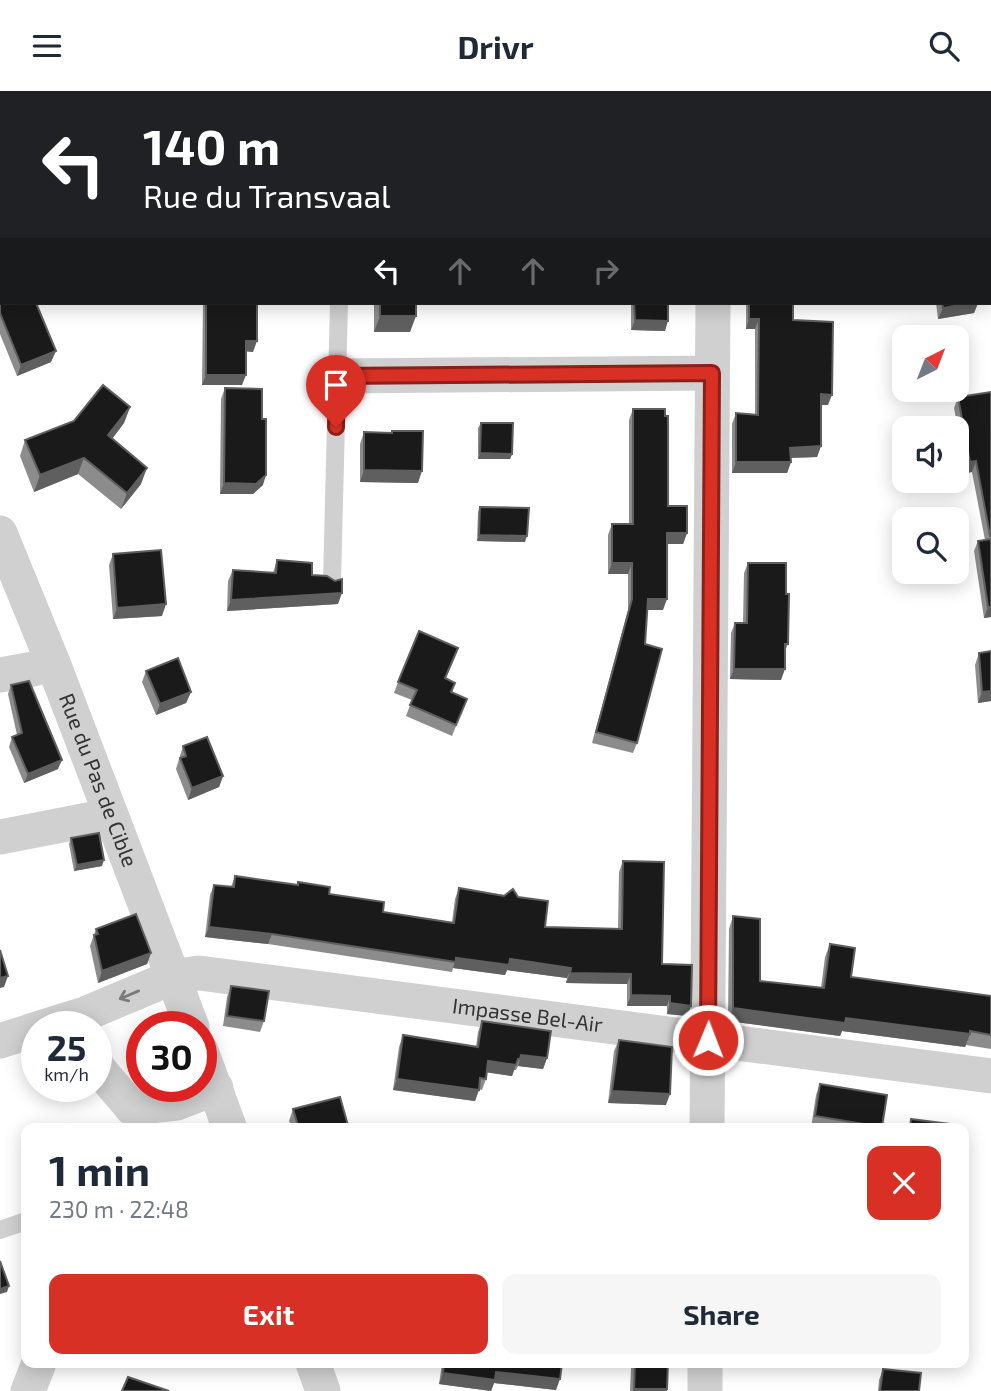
<!DOCTYPE html>
<html lang="en">
<head>
<meta charset="utf-8">
<style>
	:root { --surface:#fff; --page:#f6f6f7; --text:#1f2937; --muted:#747a83; --accent:#d93025 }
	body { margin:0; font-family:"Exo 2",sans-serif; background:var(--page); color:var(--text); height:100vh; display:flex; flex-direction:column; font-size:26px; white-space:nowrap }
	* { box-sizing:border-box; margin:0 }
	p { font-size:23px; color:var(--muted) }
	.icon { flex:none; width:38px; height:38px; fill:none; stroke:currentColor; stroke-width:2; stroke-linecap:round; stroke-linejoin:round }
	.map { position:relative; flex:1; overflow:hidden }
	.side { position:absolute; left:21px; top:1032px; width:948px; height:245px; display:flex; flex-direction:column; background:var(--surface); border-radius:14px; box-shadow:0 4px 18px #0003 }
	.side>* { flex:none }
	.hud { position:absolute; left:0px; top:0px; width:992px; height:214px; box-shadow:0 4px 18px #0003; background:#202124; color:#fff; overflow:hidden }
	.needle { width:46px; rotate:42deg }
	.buttons { position:absolute; left:892px; top:234px; display:grid; gap:14px }
	.buttons a { display:grid; place-items:center; width:77px; height:77px; border-radius:14px; background:var(--surface); box-shadow:0 4px 18px #0003; font-size:35px }
	.speed { position:absolute; left:21px; top:920px; display:flex; gap:14px; font-size:35px; font-weight:700; text-align:center }
	.speed>* { display:grid; place-content:center; width:91px; height:91px; border-radius:50%; background:var(--surface); box-shadow:0 4px 18px #0003; line-height:1 }
	.speed small { font-size:18px; font-weight:400 }
	.speed .limit { border:10px solid #d22; background:#fff; color:#111 }
	.pin { position:absolute; display:grid; place-items:center; width:60px; height:60px; color:#fff; margin:-72px -30px; border-radius:50% 50% 50% 0; rotate:-45deg; box-shadow:0 0 7px #0007 }
	.pin .icon { rotate:45deg }
	.me { position:absolute; width:77px; margin:-38px; rotate:1deg; stroke-linejoin:round; filter:drop-shadow(0 0 5px #0008) }
	.turn { display:flex; align-items:center; gap:24px; height:147px; padding:0 28px; font-size:32px }
	.turn .icon { width:91px; height:91px; stroke-width:2.5 }
	.turn b { display:block; font-size:49px; line-height:60px }
	.lanes { display:flex; align-items:center; height:66px; padding:0 28px; background:#0003; justify-content:center; gap:35px; direction:ltr }
	.lanes .off { opacity:.35 }
	.round { display:grid; place-items:center; flex:none; width:74px; height:74px; border-radius:14px; background:var(--page) }
	.head { display:flex; align-items:center; justify-content:space-between; height:119px; padding:0 28px }
	h1 { font-size:42px; font-weight:700; line-height:52px }
	.cta { display:flex; gap:14px; margin-top:auto; padding:14px 28px }
	.cta a { flex:1; height:80px; border-radius:14px; background:var(--accent); color:#fff; font-size:28px; font-weight:700; line-height:80px; text-align:center }
	.cta a+a { background:var(--page); color:var(--text) }
	header { display:flex; justify-content:space-between; align-items:center; height:91px; padding:0 28px; background:var(--surface); font-size:32px; font-weight:700 }
	.map>svg:first-child { display:block }
	.lines { fill:none; stroke-linecap:round; stroke-linejoin:round }
	.lane { stroke:#d0d0d0; stroke-width:18 }
	.street { stroke:#d0d0d0; stroke-width:35 }
	.wall { fill:#8c8c8c }
	.shaded-wall { fill:#5f5f5f }
	.building { fill:#1a1a1a; stroke:#5f5f5f; stroke-width:2 }
	.oneway { stroke:#7a7a7a }
	.route-casing { stroke:#8d1f18; stroke-width:18 }
	.route { stroke:#d93025; stroke-width:12 }
	.labels { text-anchor:middle; stroke-width:7; stroke-linejoin:round; paint-order:stroke }
	.street-label { font-size:21px; fill:#333; stroke:#fff }
</style>
</head>
<body>
<header><svg class="icon" aria-label="menu" viewBox="0 0 24 24"><path d="M4 6h16M4 12h16M4 18h16"/></svg>Drivr<svg class="icon" aria-label="search" viewBox="0 0 24 24"><circle cx="10" cy="10" r="6"/><path d="M15 15l6 6"/></svg></header>
<div class="map">
<svg width="991" height="1300" viewBox="0 0 991 1300">
	<rect width="100%" height="100%" fill="#fff"/>
	<g class="lines">
		<path class="lane" d="M 332,490 L 339,212
			M 0,1139 L 26,1130"/>
		<g class="street">
			<path d="M 714,2 L 714,0"/>
			<path d="M 337,285 L 712,282"/>
			<path id="s1" d="M 0,442 L 53,572 L 192,936"/>
			<path d="M 0,584 L 33,578 L 53,572"/>
			<path d="M 0,746 L 93,728 L 110,722"/>
			<path id="s2" d="M 43,936 L 85,923 L 173,886 L 199,882 L 991,985"/>
			<path d="M 0,950 L 37,938"/>
			<path d="M 201,960 L 230,1038"/>
			<path d="M 96,972 L 97,976 L 132,1017"/>
			<path d="M 132,1017 L 177,1012 L 216,997"/>
			<path d="M 707,1038 L 713,212"/>
			<path d="M 313,1272 L 323,1300"/>
			<path d="M 28,1300 L 39,1272"/>
			<path d="M 705,1300 L 705,1272"/>
		</g>
	</g>
	<path class="wall" d="M 0,172 L 51,271 L 17,285 L 0,243 Z
		M 203,212 L 257,212 L 253,261 L 246,260 L 242,294 L 202,294 Z
		M 374,212 L 416,212 L 410,241 L 374,241 Z
		M 631,212 L 668,212 L 665,240 L 631,239 Z
		M 746,212 L 793,212 L 793,229 L 828,314 L 821,314 L 821,355 L 817,366 L 791,367 L 791,371 L 787,382 L 732,382 L 732,333 L 736,322 L 755,323 L 755,238 L 746,238 Z
		M 936,212 L 978,212 L 974,222 L 938,228 Z
		M 225,297 L 263,394 L 253,403 L 220,403 L 221,308 Z
		M 991,301 L 991,526 L 984,527 L 974,460 L 978,450 L 985,449 L 972,381 L 966,382 L 954,317 L 958,306 Z
		M 130,316 L 124,332 L 112,348 L 141,393 L 121,418 L 78,383 L 34,401 L 20,365 L 25,349 Z
		M 633,318 L 668,415 L 687,442 L 683,453 L 667,453 L 663,519 L 647,519 L 637,652 L 633,662 L 592,652 L 628,519 L 628,483 L 608,483 L 608,444 L 612,433 L 629,433 L 629,329 Z
		M 481,332 L 512,363 L 510,368 L 478,368 L 478,337 Z
		M 392,340 L 418,392 L 360,391 L 360,353 L 364,341 L 391,342 Z
		M 480,416 L 525,451 L 477,450 L 478,421 Z
		M 113,463 L 162,525 L 113,528 L 109,474 Z
		M 277,469 L 312,484 L 338,513 L 227,520 L 228,490 L 233,479 L 273,482 Z
		M 748,472 L 786,503 L 788,553 L 785,560 L 781,589 L 730,588 L 731,542 L 735,532 L 743,532 L 744,482 Z
		M 991,560 L 991,610 L 978,612 L 975,574 L 979,562 Z
		M 454,568 L 446,587 L 455,592 L 452,602 L 467,608 L 452,645 L 406,625 L 412,609 L 394,602 L 398,591 Z
		M 146,580 L 191,601 L 186,612 L 156,624 L 142,591 Z
		M 11,594 L 58,678 L 24,692 L 9,656 L 12,646 L 17,644 L 8,603 Z
		M 183,655 L 223,685 L 219,696 L 188,709 L 176,678 Z
		M 71,747 L 102,775 L 74,780 L 69,753 Z
		M 623,770 L 662,873 L 688,925 L 667,923 L 667,915 L 627,915 L 627,893 L 566,892 L 567,887 L 507,879 L 505,884 L 453,877 L 452,881 L 268,853 L 205,846 L 210,804 L 214,794 L 231,796 L 235,785 L 297,794 L 298,791 L 329,803 L 383,821 L 452,831 L 455,808 L 459,797 L 518,806 L 545,836 L 618,838 L 619,781 Z
		M 733,825 L 760,890 L 821,897 L 825,866 L 830,853 L 851,886 L 991,905 L 991,958 L 966,954 L 965,956 L 842,940 L 840,945 L 728,930 L 729,838 Z
		M 96,838 L 151,862 L 147,873 L 98,892 L 90,855 Z
		M 231,895 L 264,930 L 260,941 L 223,935 L 227,906 Z
		M 482,930 L 547,967 L 543,978 L 518,975 L 516,979 L 514,979 L 512,985 L 487,981 L 486,988 L 482,999 L 479,998 L 475,1010 L 393,999 L 399,956 L 403,944 L 476,956 L 478,941 Z
		M 619,949 L 666,1014 L 608,1012 L 614,960 Z
		M 820,993 L 887,1004 L 881,1038 L 817,1038 L 811,1037 L 816,1004 Z
		M 293,1018 L 349,1038 L 292,1038 L 289,1030 Z
		M 442,1272 L 562,1272 L 556,1299 L 494,1292 L 491,1300 L 439,1293 Z
		M 612,1272 L 668,1272 L 667,1300 L 630,1300 L 631,1277 L 611,1275 Z
		M 883,1278 L 919,1300 L 878,1300 L 879,1289 Z"/>
	<path class="shaded-wall" d="M 971,212 L 978,212 L 974,222 L 938,228 L 943,217 Z
		M 380,225 L 416,225 L 410,241 L 374,241 Z
		M 749,228 L 759,228 L 755,238 L 746,238 Z
		M 635,229 L 668,230 L 665,240 L 631,239 Z
		M 246,250 L 257,250 L 253,261 L 243,260 Z
		M 56,260 L 51,271 L 17,285 L 21,274 Z
		M 206,284 L 246,284 L 242,294 L 202,294 Z
		M 821,303 L 832,304 L 828,314 L 817,314 Z
		M 130,316 L 124,332 L 102,361 L 108,344 Z
		M 821,355 L 817,366 L 786,367 L 790,357 Z
		M 480,362 L 512,363 L 510,368 L 478,368 Z
		M 84,367 L 78,383 L 34,401 L 40,384 Z
		M 976,370 L 972,381 L 966,382 L 970,371 Z
		M 736,371 L 791,371 L 787,382 L 732,382 Z
		M 147,377 L 141,393 L 121,418 L 127,402 Z
		M 364,379 L 422,380 L 418,392 L 360,391 Z
		M 266,384 L 263,394 L 253,403 L 220,403 L 224,392 Z
		M 667,442 L 687,442 L 683,453 L 663,453 Z
		M 479,444 L 527,445 L 525,451 L 477,450 Z
		M 612,472 L 632,472 L 628,483 L 608,483 Z
		M 342,502 L 338,513 L 227,520 L 231,509 Z
		M 648,508 L 667,508 L 663,519 L 644,519 Z
		M 166,513 L 162,525 L 113,528 L 117,517 Z
		M 988,516 L 991,516 L 991,526 L 984,527 Z
		M 734,578 L 785,578 L 781,589 L 730,588 Z
		M 991,600 L 991,610 L 978,612 L 982,601 Z
		M 191,601 L 186,612 L 156,624 L 160,613 Z
		M 62,669 L 58,678 L 24,692 L 28,683 Z
		M 223,685 L 219,696 L 188,709 L 192,697 Z
		M 104,769 L 102,775 L 74,780 L 77,774 Z
		M 209,836 L 272,843 L 268,853 L 205,846 Z
		M 151,862 L 147,873 L 98,892 L 102,880 Z
		M 456,867 L 510,868 L 571,877 L 567,887 L 507,879 L 505,884 L 453,877 Z
		M 570,882 L 631,883 L 627,893 L 566,892 Z
		M 8,885 L 4,896 L 0,897 L 0,887 Z
		M 631,904 L 670,905 L 667,915 L 627,915 Z
		M 670,912 L 691,915 L 688,925 L 667,923 Z
		M 733,917 L 846,927 L 970,943 L 965,956 L 842,940 L 840,945 L 728,930 Z
		M 521,964 L 547,967 L 543,978 L 518,975 Z
		M 488,970 L 516,974 L 512,985 L 484,981 Z
		M 397,988 L 479,999 L 475,1010 L 393,999 Z
		M 612,1000 L 670,1003 L 666,1014 L 608,1012 Z
		M 9,1195 L 7,1201 L 0,1203 L 0,1198 Z
		M 612,1272 L 632,1272 L 631,1277 L 611,1275 Z
		M 496,1281 L 560,1288 L 556,1299 L 494,1292 L 491,1300 L 439,1293 L 443,1282 Z
		M 634,1298 L 667,1298 L 667,1300 L 633,1300 Z"/>
	<path class="building" d="M 26,0 L 89,0 L 89,2 L 26,2 Z
		M 335,0 L 418,0 L 418,2 L 335,2 Z
		M 544,0 L 665,0 L 665,2 L 544,2 Z
		M 772,0 L 806,0 L 806,2 L 772,2 Z
		M 990,68 L 991,68 L 990,115 Z
		M 2,171 L 2,212 L 36,212 L 56,260 L 21,274 L 0,222 L 0,172 Z
		M 206,212 L 257,212 L 257,250 L 246,250 L 246,284 L 206,284 Z
		M 380,212 L 416,212 L 416,225 L 380,225 Z
		M 634,212 L 668,212 L 668,230 L 635,229 Z
		M 749,212 L 793,212 L 793,229 L 833,231 L 832,304 L 821,303 L 821,355 L 790,357 L 791,371 L 736,371 L 736,322 L 758,324 L 759,228 L 749,228 Z
		M 942,212 L 971,212 L 943,217 Z
		M 103,294 L 130,316 L 108,344 L 147,377 L 127,402 L 84,367 L 40,384 L 25,349 L 74,330 Z
		M 225,297 L 262,298 L 262,328 L 266,328 L 266,384 L 256,393 L 224,392 Z
		M 991,301 L 991,445 L 990,445 L 976,370 L 970,371 L 958,306 Z
		M 633,318 L 665,318 L 665,325 L 668,325 L 668,415 L 687,415 L 687,442 L 667,442 L 667,508 L 648,508 L 645,553 L 662,558 L 637,652 L 596,641 L 632,508 L 632,472 L 612,472 L 612,433 L 633,433 Z
		M 481,332 L 513,332 L 512,363 L 480,362 Z
		M 392,340 L 423,340 L 422,380 L 364,379 L 364,341 L 392,342 Z
		M 480,416 L 529,417 L 527,445 L 479,444 Z
		M 991,448 L 991,516 L 988,516 L 978,450 Z
		M 161,459 L 166,513 L 117,517 L 113,463 Z
		M 277,469 L 312,472 L 312,484 L 327,485 L 335,490 L 342,488 L 342,502 L 231,509 L 233,479 L 276,482 Z
		M 748,472 L 786,472 L 786,503 L 789,503 L 788,553 L 785,553 L 785,578 L 734,578 L 735,532 L 747,532 Z
		M 419,540 L 458,557 L 445,587 L 455,592 L 451,601 L 467,608 L 456,634 L 410,614 L 417,599 L 398,591 Z
		M 991,560 L 991,600 L 982,601 L 979,562 Z
		M 178,567 L 191,601 L 160,613 L 146,580 Z
		M 29,590 L 62,669 L 28,683 L 12,646 L 22,642 L 11,594 Z
		M 207,646 L 223,685 L 192,697 L 180,667 L 186,665 L 183,655 Z
		M 99,742 L 104,769 L 77,774 L 71,747 Z
		M 623,770 L 664,771 L 662,873 L 692,874 L 691,915 L 670,912 L 670,905 L 631,904 L 631,883 L 570,882 L 571,877 L 510,868 L 509,874 L 456,867 L 456,871 L 272,843 L 209,836 L 214,794 L 234,796 L 235,785 L 298,794 L 298,791 L 330,796 L 329,803 L 384,811 L 383,821 L 454,832 L 459,797 L 504,805 L 513,798 L 518,806 L 548,810 L 545,836 L 622,838 Z
		M 136,823 L 151,862 L 102,880 L 94,844 L 98,843 L 96,838 Z
		M 733,825 L 760,828 L 760,890 L 824,897 L 830,853 L 855,857 L 851,886 L 991,905 L 991,944 L 970,940 L 970,943 L 846,927 L 845,932 L 733,917 Z
		M 0,859 L 8,885 L 0,887 Z
		M 231,895 L 269,900 L 264,930 L 227,925 Z
		M 482,930 L 551,940 L 547,967 L 521,964 L 520,968 L 518,968 L 516,974 L 488,970 L 486,988 L 480,987 L 479,999 L 397,988 L 403,944 L 478,956 Z
		M 619,949 L 672,956 L 670,1003 L 612,1000 Z
		M 820,993 L 887,1004 L 882,1036 L 815,1025 Z
		M 340,1006 L 349,1038 L 299,1038 L 293,1018 Z
		M 911,1028 L 957,1034 L 957,1038 L 910,1038 Z
		M 728,1037 L 751,1037 L 751,1038 L 728,1038 Z
		M 0,1170 L 9,1195 L 0,1198 Z
		M 444,1272 L 562,1272 L 560,1288 L 496,1281 L 495,1289 L 443,1282 Z
		M 635,1272 L 668,1272 L 667,1298 L 634,1298 Z
		M 883,1278 L 921,1282 L 919,1300 L 880,1300 Z
		M 128,1286 L 169,1300 L 122,1300 Z"/>
	<defs><path id="oneway-shaft" d="M-6 0H5M1.5-3L5.5 0L1.5 3" fill="none" stroke-width="1.6" stroke-linecap="round" stroke-linejoin="round" transform="scale(1.75)"/></defs>
	<use class="oneway" href="#oneway-shaft" transform="translate(129 904) rotate(157)"/>
	<g class="lines">
		<g class="route-casing">
			<path id="route" d="M 336,336 L 337,285 L 712,282 L 708,949"/>
		</g>
		<use href="#route" class="route"/>
	</g>
	<g class="labels">
		<g class="street-label">
			<text dy="7" stroke="none"><textPath href="#s1" startOffset="266">Rue du Pas de Cible</textPath></text>
			<text dy="7" stroke="none"><textPath href="#s2" startOffset="497">Impasse Bel-Air</textPath></text>
		</g>
	</g>
</svg>
<div class="buttons">
<a><svg class="needle" viewBox="-14 -14 28 28"><path d="M0-13l5 13h-10z" fill="#e53935"/><path d="M0 13l5-13h-10z" fill="#747a83"/></svg></a>
<a><svg class="icon" aria-label="sound" viewBox="0 0 24 24"><path d="M4 9h4l5-4v14l-5-4H4zM17 9q2 3 0 6"/></svg></a>
<a><svg class="icon" aria-label="search" viewBox="0 0 24 24"><circle cx="10" cy="10" r="6"/><path d="M15 15l6 6"/></svg></a>
</div>
<div class="speed"><div>25<small>km/h</small></div><div class="limit">30</div></div>
<div class="pin" style="left:336px;top:336px;background:#d93025"><svg class="icon" aria-label="arrive" viewBox="0 0 24 24"><path d="M6 21V4h12l-3 4 3 4H6"/></svg></div>
<svg class="me" style="left:708px;top:949px" viewBox="-20 -20 40 40"><circle r="17" fill="#d93025" stroke="#fff" stroke-width="3"/><path d="M0-11L8 9 0 5-8 9z" fill="#fff"/></svg>
<div class="hud">
<div class="turn"><svg class="icon" aria-label="left" viewBox="0 0 24 24"><path d="M17 20v-9H6M10 6l-5 5 5 5"/></svg><div><b>140 m</b>Rue du Transvaal</div></div>
<div class="lanes"><svg class="icon" aria-label="left" viewBox="0 0 24 24"><path d="M17 20v-9H6M10 6l-5 5 5 5"/></svg><svg class="icon off" aria-label="ahead" viewBox="0 0 24 24"><path d="M12 20V5M6 11l6-6 6 6"/></svg><svg class="icon off" aria-label="ahead" viewBox="0 0 24 24"><path d="M12 20V5M6 11l6-6 6 6"/></svg><svg class="icon off" aria-label="right" viewBox="0 0 24 24"><path d="M7 20v-9h11M14 6l5 5-5 5"/></svg></div>
</div>
<section class="side">
<div class="head"><div><h1>1 min</h1><p>230 m · 22:48</p></div><a class="round" style="background:#d93025;color:#fff"><svg class="icon" aria-label="close" viewBox="0 0 24 24"><path d="M6 6l12 12M18 6L6 18"/></svg></a></div>
<div class="cta"><a>Exit</a><a>Share</a></div>
</section>
</div>
</body>
</html>
